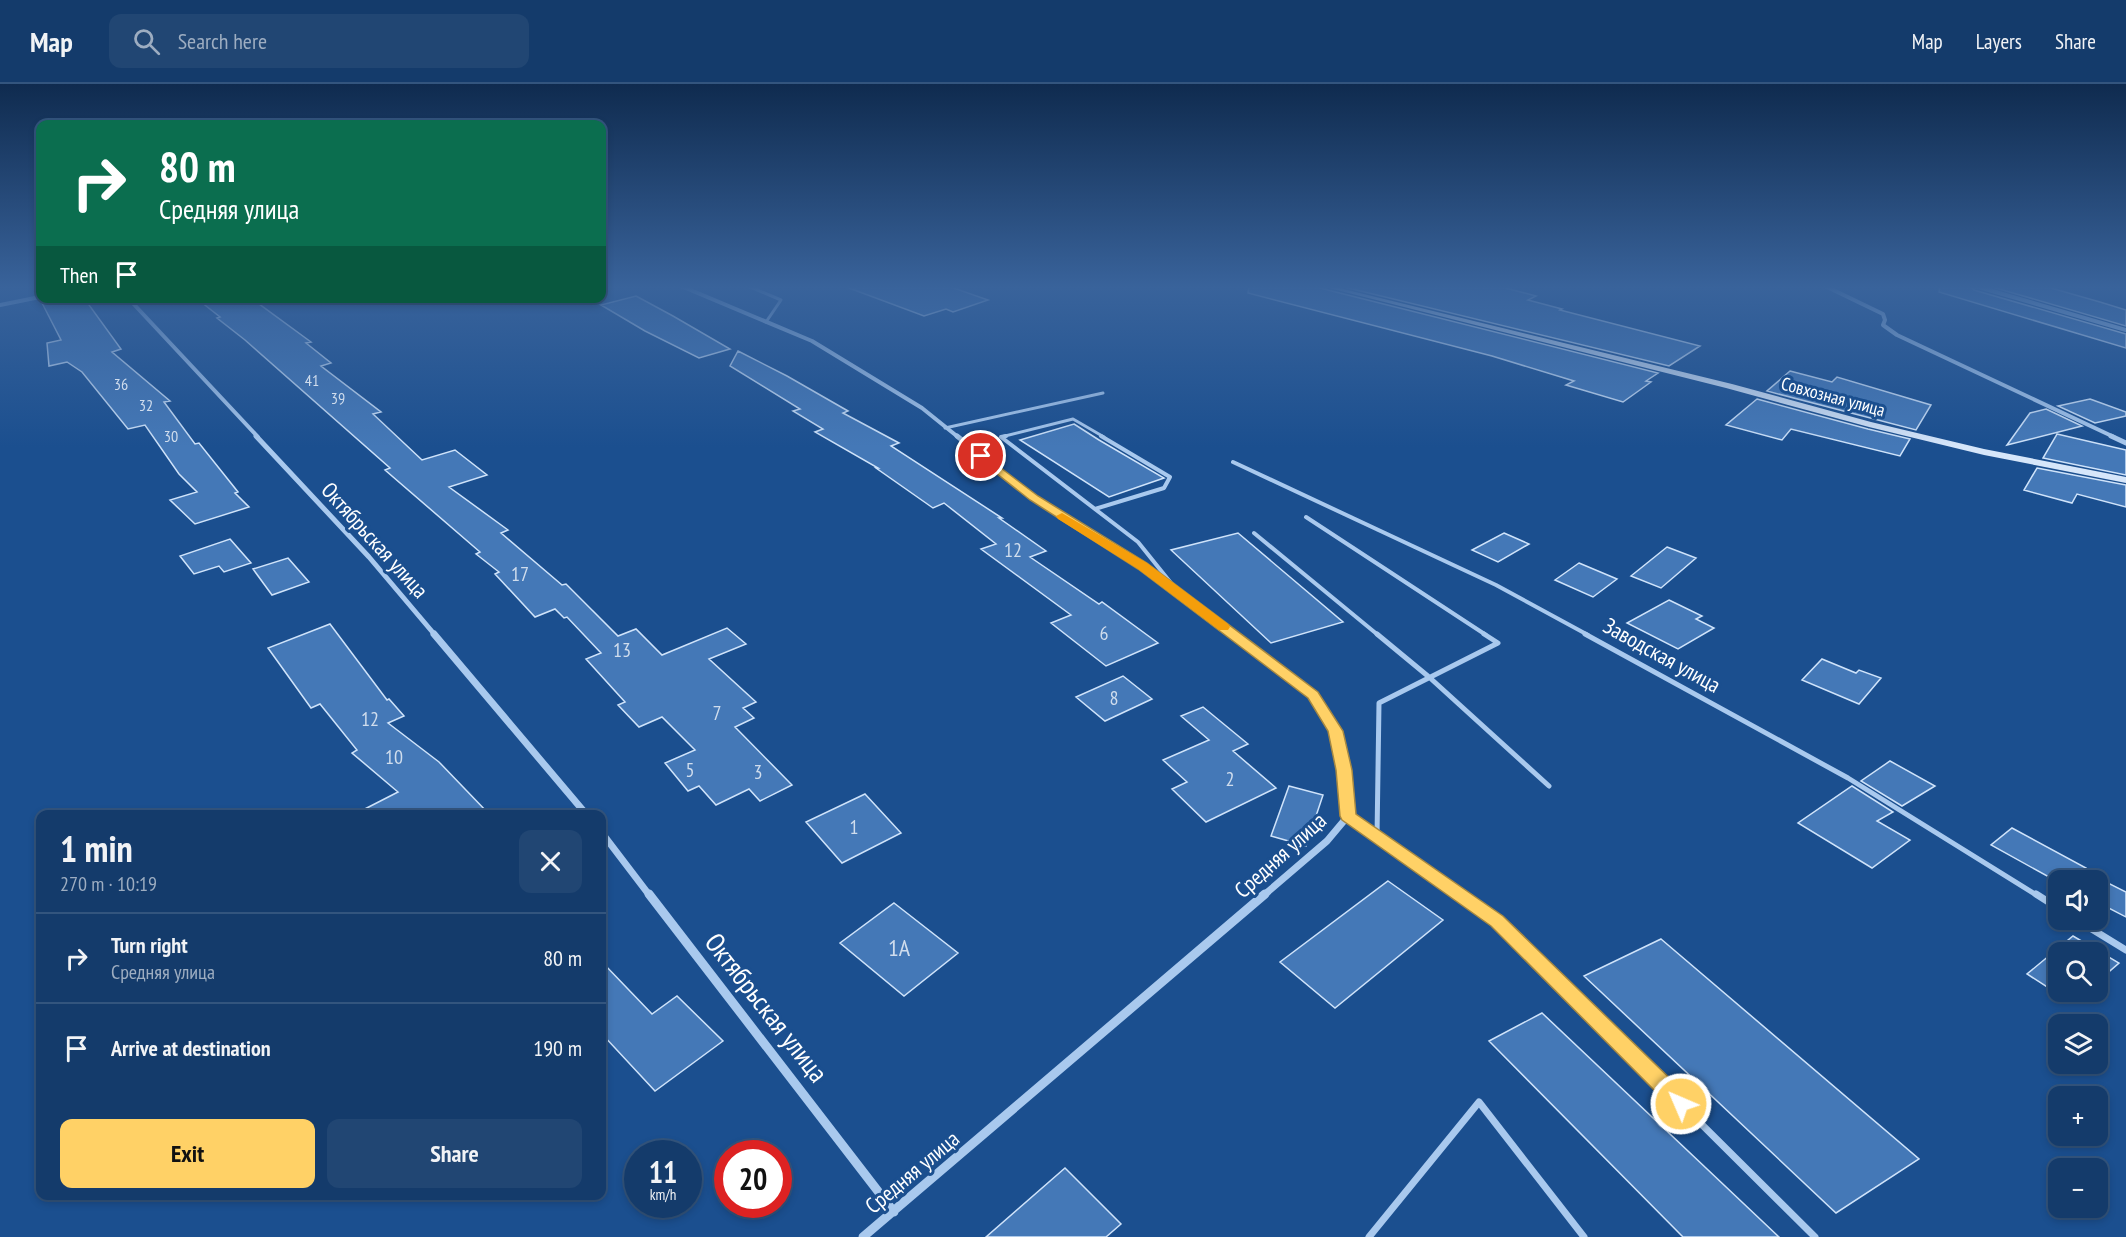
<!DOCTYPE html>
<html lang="en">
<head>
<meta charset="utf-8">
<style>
	:root { --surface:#143b6b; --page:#214673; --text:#f1f3f6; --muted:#9dadc1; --line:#33557e; --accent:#ffd166 }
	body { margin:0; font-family:"PT Sans Narrow",sans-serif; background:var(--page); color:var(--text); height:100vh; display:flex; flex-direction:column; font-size:22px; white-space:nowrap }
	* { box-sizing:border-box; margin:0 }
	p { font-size:20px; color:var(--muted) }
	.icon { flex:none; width:33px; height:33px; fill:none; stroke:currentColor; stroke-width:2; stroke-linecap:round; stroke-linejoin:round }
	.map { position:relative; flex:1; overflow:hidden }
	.sheet { position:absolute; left:36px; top:726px; width:570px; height:390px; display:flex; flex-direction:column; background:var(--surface); border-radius:12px; box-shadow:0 3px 9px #0003,0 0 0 2px var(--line) }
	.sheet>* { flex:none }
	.guide { position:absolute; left:36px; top:36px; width:570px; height:183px; border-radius:12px; box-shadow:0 3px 9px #0003,0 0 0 2px var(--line); background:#0b6e4f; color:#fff; overflow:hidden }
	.tools { position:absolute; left:2048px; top:786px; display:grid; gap:12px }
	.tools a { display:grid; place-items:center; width:60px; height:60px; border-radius:12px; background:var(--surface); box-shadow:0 3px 9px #0003,0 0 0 2px var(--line); font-size:30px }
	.speed { position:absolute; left:624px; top:1056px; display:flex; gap:12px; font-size:30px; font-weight:700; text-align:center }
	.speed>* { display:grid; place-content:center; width:78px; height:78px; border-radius:50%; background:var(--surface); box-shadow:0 3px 9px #0003,0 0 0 2px var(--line); line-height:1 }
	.speed small { font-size:15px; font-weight:400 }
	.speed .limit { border:9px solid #d22; background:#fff; color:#111 }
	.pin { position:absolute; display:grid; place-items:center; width:51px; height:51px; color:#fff; margin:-26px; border:3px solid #fff; border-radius:50%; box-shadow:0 2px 6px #0007 }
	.me { position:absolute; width:66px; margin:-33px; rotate:315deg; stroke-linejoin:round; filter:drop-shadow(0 0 4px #0008) }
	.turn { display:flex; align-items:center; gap:21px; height:126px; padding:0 24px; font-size:27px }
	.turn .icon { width:78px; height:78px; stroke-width:2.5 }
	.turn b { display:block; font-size:42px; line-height:51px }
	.then { display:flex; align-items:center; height:57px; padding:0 24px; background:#0003; gap:12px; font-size:22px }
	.round { display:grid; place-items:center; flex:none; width:63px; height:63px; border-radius:12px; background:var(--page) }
	.overview { display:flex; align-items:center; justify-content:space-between; height:102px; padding:0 24px }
	h1 { font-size:36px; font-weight:700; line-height:45px }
	.primary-button { display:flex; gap:12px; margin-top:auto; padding:12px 24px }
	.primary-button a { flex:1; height:69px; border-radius:12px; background:var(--accent); color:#111; font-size:24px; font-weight:700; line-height:69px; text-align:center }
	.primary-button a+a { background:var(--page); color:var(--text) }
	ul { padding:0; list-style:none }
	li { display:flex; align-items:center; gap:18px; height:90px; padding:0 24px; border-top:2px solid var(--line) }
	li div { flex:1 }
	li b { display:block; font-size:22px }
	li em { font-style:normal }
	header { display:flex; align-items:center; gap:36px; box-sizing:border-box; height:84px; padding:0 30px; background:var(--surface); border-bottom:2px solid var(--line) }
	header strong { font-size:28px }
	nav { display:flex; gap:33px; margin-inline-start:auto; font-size:21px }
	.search { width:420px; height:54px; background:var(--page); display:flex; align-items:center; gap:15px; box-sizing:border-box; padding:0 21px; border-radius:12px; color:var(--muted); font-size:22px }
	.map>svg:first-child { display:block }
	.building { fill:#4478b7; stroke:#cfe3fa; stroke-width:1.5 }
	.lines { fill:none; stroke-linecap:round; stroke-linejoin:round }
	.lane-far3 { stroke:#a9c9ee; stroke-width:3 }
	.lane-far2 { stroke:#a9c9ee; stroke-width:4 }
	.lane-far1 { stroke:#a9c9ee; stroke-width:5 }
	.lane { stroke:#a9c9ee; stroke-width:7 }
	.street-far3 { stroke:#a9c9ee; stroke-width:4 }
	.street-far2 { stroke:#a9c9ee; stroke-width:5 }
	.street-far1 { stroke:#a9c9ee; stroke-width:7 }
	.street { stroke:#a9c9ee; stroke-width:9 }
	.secondary { fill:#d6e6fa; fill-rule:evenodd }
	.route { fill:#ffd166; stroke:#a68842; stroke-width:1.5 }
	.slow { fill:#f59e0b }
	.labels { text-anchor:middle; stroke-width:6; stroke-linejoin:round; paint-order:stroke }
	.far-number-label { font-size:16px; fill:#d0dded }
	.far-street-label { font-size:18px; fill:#fff; stroke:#1b4f8f }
	.number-label { font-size:20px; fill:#d0dded }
	.street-label { font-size:22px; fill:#fff; stroke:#1b4f8f }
	.near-number-label { font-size:24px; fill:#d0dded }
	.near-street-label { font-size:27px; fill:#fff; stroke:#1b4f8f }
</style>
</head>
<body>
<header>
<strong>Map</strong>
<div class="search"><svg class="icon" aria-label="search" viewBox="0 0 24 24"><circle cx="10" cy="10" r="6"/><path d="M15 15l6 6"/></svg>Search here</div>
<nav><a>Map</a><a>Layers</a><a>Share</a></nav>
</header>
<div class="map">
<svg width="2126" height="1153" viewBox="0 0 2126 1153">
	<rect width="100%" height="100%" fill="#1b4f8f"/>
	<path class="building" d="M 850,202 L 948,202 L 988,216 L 953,228 L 946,225 L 924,232 L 849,204 Z
		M 1249,202 L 1319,202 L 1320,204 L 1658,289 L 1646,297 L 1651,298 L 1623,318 L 1566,301 L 1574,297 L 1492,272 L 1248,209 Z
		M 1340,202 L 1498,202 L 1536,212 L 1528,216 L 1562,225 L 1560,226 L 1700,262 L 1669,282 Z
		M 1940,202 L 1971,202 L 1974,206 L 2126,250 L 2126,264 L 1939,208 Z
		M 1989,202 L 2044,202 L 2100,218 L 2126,226 L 2126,242 Z
		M 636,212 L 673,232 L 730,265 L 699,274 L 645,247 L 601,221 Z
		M 44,214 L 84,214 L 121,265 L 112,268 L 170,317 L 164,318 L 195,360 L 199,359 L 238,408 L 235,409 L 249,423 L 195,440 L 170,416 L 197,408 L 179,390 L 145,341 L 128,345 L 82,288 L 67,278 L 49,282 L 47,259 L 61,256 L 41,217 Z
		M 196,214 L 251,214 L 311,258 L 306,259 L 331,279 L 321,282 L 381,328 L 373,330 L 422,376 L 455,366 L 487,391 L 449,403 L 508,446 L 501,449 L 562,501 L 566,500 L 618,552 L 636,545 L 662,571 L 727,544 L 746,560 L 709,575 L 756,618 L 743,624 L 754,634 L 735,643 L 792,701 L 760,717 L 749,705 L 716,721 L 699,702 L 688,707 L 665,679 L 695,666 L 662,633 L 639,643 L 618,621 L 625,618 L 586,575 L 601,569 L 567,533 L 564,534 L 555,525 L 535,533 L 495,490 L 499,488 L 476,470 L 480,468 L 385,386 L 390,384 L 245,256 L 217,234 L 220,233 Z
		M 738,267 L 787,292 L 848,327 L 843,329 L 899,359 L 891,362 L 1002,434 L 999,434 L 1046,467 L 1030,473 L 1099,520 L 1102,518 L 1158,559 L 1106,582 L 1051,539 L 1071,531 L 981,465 L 996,460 L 944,419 L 933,424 L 876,384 L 878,384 L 815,348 L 823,345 L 793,327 L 800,325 L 730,282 Z
		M 1790,287 L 1832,298 L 1837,293 L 1931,321 L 1916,346 L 1767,307 Z
		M 1757,315 L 1868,345 L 1910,355 L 1900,372 L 1791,345 L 1782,356 L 1726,341 Z
		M 2090,315 L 2126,328 L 2126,332 L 2095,339 L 2058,322 Z
		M 2046,325 L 2082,342 L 2007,361 L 2030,329 Z
		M 1074,340 L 1099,356 L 1164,394 L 1109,413 L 1020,356 Z
		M 2057,350 L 2126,366 L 2126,391 L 2043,374 Z
		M 2037,384 L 2126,401 L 2126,423 L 2077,410 L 2072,419 L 2024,406 Z
		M 1238,449 L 1343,538 L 1271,559 L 1171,466 Z
		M 1504,449 L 1529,460 L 1498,478 L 1472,466 Z
		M 230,455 L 251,479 L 224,488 L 219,482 L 194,490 L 180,472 Z
		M 1667,463 L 1696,474 L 1661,504 L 1631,492 Z
		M 288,474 L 309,498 L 272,511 L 253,485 Z
		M 1579,479 L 1617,495 L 1593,513 L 1555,496 Z
		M 1669,516 L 1702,532 L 1696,535 L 1714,544 L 1678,565 L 1627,539 Z
		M 330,540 L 387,616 L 389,615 L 404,632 L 388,639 L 439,678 L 489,730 L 355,730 L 398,708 L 352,669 L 357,666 L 320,620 L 311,624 L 268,564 Z
		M 1822,575 L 1856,589 L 1859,586 L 1881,594 L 1859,620 L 1802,596 Z
		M 1123,592 L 1152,615 L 1105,637 L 1076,613 Z
		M 1203,623 L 1248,660 L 1233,667 L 1276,704 L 1206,738 L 1172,705 L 1187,698 L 1163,676 L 1209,656 L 1181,632 Z
		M 1890,677 L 1935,702 L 1902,722 L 1861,697 Z
		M 1289,702 L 1323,711 L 1306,762 L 1271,752 Z
		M 1852,702 L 1893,728 L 1877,737 L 1910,756 L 1872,784 L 1798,739 Z
		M 865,710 L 901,749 L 842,779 L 806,738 Z
		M 2012,744 L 2086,784 L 2084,787 L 2126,808 L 2126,833 L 2097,818 L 2097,796 L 2058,798 L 1991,761 Z
		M 1388,797 L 1443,836 L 1335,924 L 1280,878 Z
		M 894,819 L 958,869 L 904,912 L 840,859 Z
		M 2073,852 L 2119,879 L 2097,898 L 2097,868 L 2058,868 L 2058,908 L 2086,908 L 2072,919 L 2027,890 Z
		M 1661,855 L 1919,1075 L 1836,1129 L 1584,892 Z
		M 602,878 L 652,930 L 677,912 L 723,957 L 655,1007 L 602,950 Z
		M 1542,929 L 1779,1153 L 1683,1153 L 1489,957 Z
		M 1065,1084 L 1121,1140 L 1106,1153 L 986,1153 Z"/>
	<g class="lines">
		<path class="lane-far3" d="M 748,202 L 781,216 L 766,238
			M 945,344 L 1103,309
			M 1001,353 L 1073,335 L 1104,353"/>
		<path class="lane-far2" d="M 1006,352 L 1001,353 L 1138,458 L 1175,504
			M 1233,378 L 1496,501 L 1588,551
			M 1095,425 L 1164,404 L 1170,393 L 1101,352
			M 1306,433 L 1486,551
			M 1254,449 L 1378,551"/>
		<path class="lane-far1" d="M 1377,550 L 1429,593 L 1549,702
			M 1585,550 L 1848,694 L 2038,812
			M 1348,732 L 1461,812
			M 1377,753 L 1379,619 L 1498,559 L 1484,550"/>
		<path class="lane" d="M 1459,810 L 1497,837 L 1815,1153
			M 2036,810 L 2058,824
			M 2077,836 L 2126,866
			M 1369,1153 L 1479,1018 L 1584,1153"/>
		<path class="street-far3" d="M 681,202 L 812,257 L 922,324 L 958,353
			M 1825,202 L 1883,230 L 1885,236 L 1883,241 L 1897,251 L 2114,353
			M 1975,202 L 2126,246
			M 128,214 L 258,353
			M 0,221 L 40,213"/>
		<path class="street-far2" d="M 256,352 L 369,473 L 435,551
			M 957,352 L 1034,414 L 1143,482 L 1234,551
			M 2111,352 L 2126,359"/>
		<path class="street-far1" d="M 434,550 L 586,730
			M 1232,550 L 1313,611 L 1335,647 L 1344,686 L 1348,732 L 1327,757 L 1263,812
			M 602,749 L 650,812"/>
		<path class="street" d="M 649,810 L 894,1128
			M 863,1153 L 1265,810"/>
		<path class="secondary" d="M 1321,202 L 1331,202 L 1732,300 L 1871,338 L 1984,365 L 2126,393 L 2126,399 L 1984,371 L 1869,343 L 1726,304 Z"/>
	</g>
	<linearGradient id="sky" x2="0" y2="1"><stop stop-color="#0f2b4f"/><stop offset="0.56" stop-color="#39639b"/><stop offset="1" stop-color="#39639b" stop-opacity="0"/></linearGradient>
	<rect width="2126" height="363" fill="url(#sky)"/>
	<path class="route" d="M 981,369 L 1038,412 L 1147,479 L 1318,608 L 1343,647 L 1352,686 L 1356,730 L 1503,832 L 1689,1013 L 1692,1020 L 1689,1026 L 1681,1029 L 1674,1026 L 1491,842 L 1342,736 L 1340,732 L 1336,686 L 1328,647 L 1308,614 L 1138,485 L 1030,416 L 977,374 L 976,372 Z"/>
	<path class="slow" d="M 1062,429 L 1147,479 L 1228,540 L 1230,543 L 1228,546 L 1219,546 L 1138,485 L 1058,435 L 1056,432 Z"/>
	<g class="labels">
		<g class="far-number-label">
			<text x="312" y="302">41</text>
			<text x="121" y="306">36</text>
			<text x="338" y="320">39</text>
			<text x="146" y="327">32</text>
			<text x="171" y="358">30</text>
		</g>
		<g class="far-street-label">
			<text transform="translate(1833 313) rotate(15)" y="6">Совхозная улица</text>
		</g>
		<g class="number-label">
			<text x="1013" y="473">12</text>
			<text x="520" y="497">17</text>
			<text x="1104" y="556">6</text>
			<text x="622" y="573">13</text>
			<text x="1114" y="621">8</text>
			<text x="717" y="636">7</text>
			<text x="370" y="642">12</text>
			<text x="394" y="680">10</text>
			<text x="690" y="693">5</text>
			<text x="758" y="695">3</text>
			<text x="1230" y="702">2</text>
			<text x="854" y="750">1</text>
		</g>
		<g class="street-label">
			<text transform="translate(375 456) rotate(48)" y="8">Октябрьская улица</text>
			<text transform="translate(1662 571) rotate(29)" y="8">Заводская улица</text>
			<text transform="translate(1280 771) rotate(-42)" y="8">Средняя улица</text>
			<text transform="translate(912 1088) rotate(-40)" y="8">Средняя улица</text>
		</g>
		<g class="near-number-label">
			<text x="899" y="872">1А</text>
		</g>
		<g class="near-street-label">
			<text transform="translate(766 924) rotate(52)" y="9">Октябрьская улица</text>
		</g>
	</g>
</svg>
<div class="tools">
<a><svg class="icon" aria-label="sound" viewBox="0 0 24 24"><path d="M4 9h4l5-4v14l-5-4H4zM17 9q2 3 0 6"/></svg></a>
<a><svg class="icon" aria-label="search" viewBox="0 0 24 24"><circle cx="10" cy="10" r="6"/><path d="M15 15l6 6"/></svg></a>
<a><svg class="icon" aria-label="layers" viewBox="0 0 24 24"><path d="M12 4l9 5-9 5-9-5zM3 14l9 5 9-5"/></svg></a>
<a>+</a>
<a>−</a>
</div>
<div class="speed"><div>11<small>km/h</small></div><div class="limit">20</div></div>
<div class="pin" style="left:981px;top:372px;background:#d93025"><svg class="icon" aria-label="arrive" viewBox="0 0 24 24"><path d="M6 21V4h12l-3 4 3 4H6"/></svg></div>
<svg class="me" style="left:1681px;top:1020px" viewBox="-20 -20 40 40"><circle r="17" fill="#ffd166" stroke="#fff" stroke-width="3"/><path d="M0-11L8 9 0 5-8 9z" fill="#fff"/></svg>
<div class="guide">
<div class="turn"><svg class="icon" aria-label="right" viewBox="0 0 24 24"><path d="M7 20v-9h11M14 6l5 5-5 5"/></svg><div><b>80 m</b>Средняя улица</div></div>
<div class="then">Then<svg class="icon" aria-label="arrive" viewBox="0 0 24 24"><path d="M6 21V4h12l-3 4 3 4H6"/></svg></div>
</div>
<section class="sheet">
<div class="overview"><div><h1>1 min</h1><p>270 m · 10:19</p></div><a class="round"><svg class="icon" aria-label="close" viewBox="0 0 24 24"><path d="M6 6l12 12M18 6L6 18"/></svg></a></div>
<ul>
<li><svg class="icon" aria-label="right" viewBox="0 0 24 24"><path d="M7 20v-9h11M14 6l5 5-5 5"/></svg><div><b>Turn right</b><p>Средняя улица</p></div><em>80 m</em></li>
<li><svg class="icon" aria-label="arrive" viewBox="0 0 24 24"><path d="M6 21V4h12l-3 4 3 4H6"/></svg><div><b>Arrive at destination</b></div><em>190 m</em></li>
</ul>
<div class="primary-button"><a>Exit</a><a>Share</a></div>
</section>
</div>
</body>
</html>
